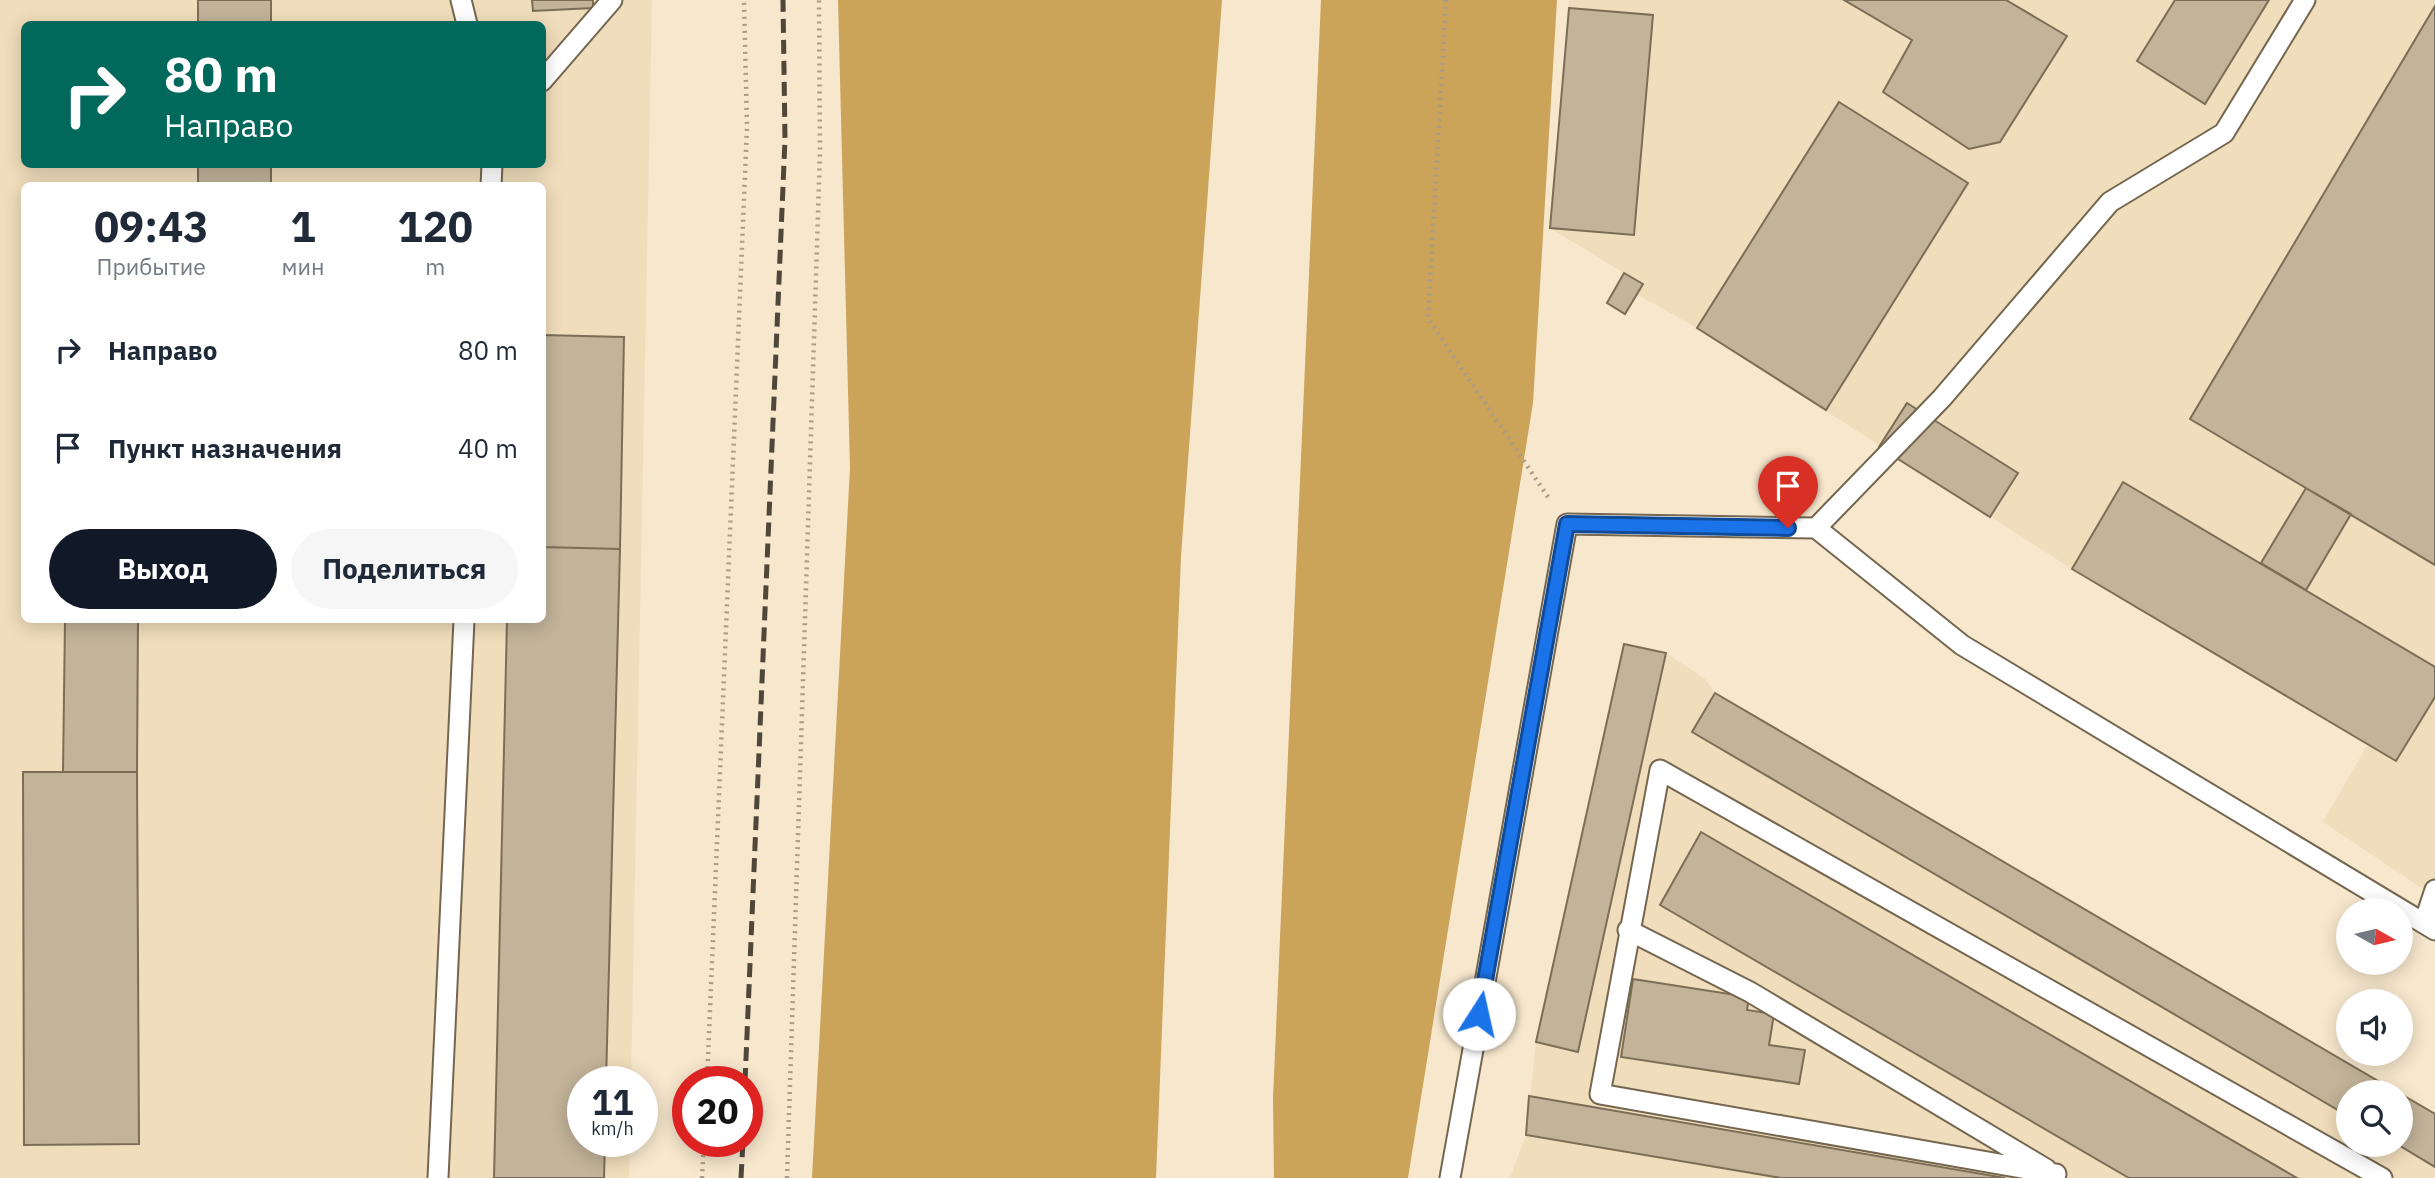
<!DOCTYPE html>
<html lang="ru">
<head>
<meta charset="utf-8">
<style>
	:root { --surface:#fff; --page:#f6f6f7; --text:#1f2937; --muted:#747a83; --accent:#111827 }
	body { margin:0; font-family:"IBM Plex Sans",sans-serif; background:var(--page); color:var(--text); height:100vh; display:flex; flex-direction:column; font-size:26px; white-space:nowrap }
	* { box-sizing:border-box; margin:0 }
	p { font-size:23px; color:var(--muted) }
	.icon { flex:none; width:38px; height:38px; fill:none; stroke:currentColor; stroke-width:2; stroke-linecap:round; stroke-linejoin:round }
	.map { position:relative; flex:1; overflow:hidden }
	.sheet { position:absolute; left:21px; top:182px; width:525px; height:441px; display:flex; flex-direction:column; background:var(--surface); border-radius:10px; box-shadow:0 4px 18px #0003 }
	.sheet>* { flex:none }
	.banner { position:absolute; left:21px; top:21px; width:525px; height:147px; border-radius:10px; box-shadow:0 4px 18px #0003; background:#00695c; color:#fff; overflow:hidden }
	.needle { width:46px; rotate:98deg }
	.tools { position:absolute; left:2336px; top:898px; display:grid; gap:14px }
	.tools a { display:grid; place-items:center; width:77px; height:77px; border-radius:50%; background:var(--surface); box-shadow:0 4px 18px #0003; font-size:35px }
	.speed { position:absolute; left:567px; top:1066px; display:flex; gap:14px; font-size:35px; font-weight:700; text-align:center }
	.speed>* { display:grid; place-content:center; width:91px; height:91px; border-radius:50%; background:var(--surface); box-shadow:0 4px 18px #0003; line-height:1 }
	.speed small { font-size:18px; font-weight:400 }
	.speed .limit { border:10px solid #d22; background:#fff; color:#111 }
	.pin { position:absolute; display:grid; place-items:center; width:60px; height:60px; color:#fff; margin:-72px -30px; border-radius:50% 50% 50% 0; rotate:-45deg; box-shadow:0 0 7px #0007 }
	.pin .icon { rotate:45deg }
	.me { position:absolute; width:77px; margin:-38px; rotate:10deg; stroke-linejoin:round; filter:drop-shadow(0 0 5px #0008) }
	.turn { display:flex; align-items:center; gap:24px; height:147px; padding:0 28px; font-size:32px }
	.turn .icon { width:91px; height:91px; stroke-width:2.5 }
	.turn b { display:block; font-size:49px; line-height:60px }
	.eta { display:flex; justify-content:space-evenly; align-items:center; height:119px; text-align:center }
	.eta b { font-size:42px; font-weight:800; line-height:49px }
	.cta { display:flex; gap:14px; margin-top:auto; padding:14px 28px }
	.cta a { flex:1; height:80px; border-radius:42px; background:var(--accent); color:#fff; font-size:28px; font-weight:800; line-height:80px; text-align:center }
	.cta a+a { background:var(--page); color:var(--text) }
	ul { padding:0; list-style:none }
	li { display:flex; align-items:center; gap:21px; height:98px; padding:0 28px }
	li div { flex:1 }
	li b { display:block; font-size:26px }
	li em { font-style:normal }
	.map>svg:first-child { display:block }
	.built { fill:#f0ddbb; fill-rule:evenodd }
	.forest { fill:#cba359 }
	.building { fill:#c2b399; stroke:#7c6e56; stroke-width:2 }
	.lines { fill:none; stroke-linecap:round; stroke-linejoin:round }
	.lane-casing { stroke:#74664f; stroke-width:23 }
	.path { stroke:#a89c88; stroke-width:4.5; stroke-dasharray:2 5; stroke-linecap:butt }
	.lane { stroke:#fff; stroke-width:19 }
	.rail { stroke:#4f473a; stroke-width:5; stroke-dasharray:14 7; stroke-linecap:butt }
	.route-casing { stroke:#114b97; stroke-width:18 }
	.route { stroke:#1a73e8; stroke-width:12 }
</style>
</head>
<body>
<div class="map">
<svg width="2435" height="1178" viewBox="0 0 2435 1178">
	<rect width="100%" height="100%" fill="#f7e7cd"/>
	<path class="built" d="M 0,0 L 652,0 L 631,1081 L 583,1082 L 583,1141 L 630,1141 L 629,1178 L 0,1178 ZM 24,24 L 542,24 L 542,164 L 24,164 ZM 24,186 L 542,186 L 542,620 L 24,620 Z
		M 1569,0 L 2435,0 L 2435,897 L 2323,822 L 2368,744 L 2072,569 L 1697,328 L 1638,295 L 1625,314 L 1607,303 L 1624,273 L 1550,228 Z
		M 1624,644 L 1666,653 L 1705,679 L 1715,693 L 2397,1092 L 2348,1092 L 2348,1144 L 2401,1144 L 2435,1114 L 2435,1178 L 1510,1178 L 1526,1135 L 1536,1042 Z"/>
	<path class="forest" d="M 838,0 L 1222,0 L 1181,556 L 1156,1178 L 812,1178 L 850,468 Z
		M 1321,0 L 1557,0 L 1533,403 L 1408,1178 L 1274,1178 L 1273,1098 Z"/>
	<path class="building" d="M 198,0 L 271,0 L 271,24 L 198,24 Z
		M 532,0 L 593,0 L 593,8 L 533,11 Z
		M 1844,0 L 2006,0 L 2067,36 L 2000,142 L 1969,149 L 1883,92 L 1912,40 Z
		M 2175,0 L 2269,0 L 2205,104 L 2137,61 Z
		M 2435,6 L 2435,565 L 2190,419 Z
		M 1569,8 L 1653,15 L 1634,235 L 1550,228 Z
		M 1839,102 L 1968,183 L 1826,410 L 1697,328 Z
		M 198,164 L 271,164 L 271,186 L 198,186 Z
		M 1624,273 L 1643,284 L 1625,314 L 1607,303 Z
		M 542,335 L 624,337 L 620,549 L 542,547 Z
		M 1907,403 L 2018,473 L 1990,517 L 1879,447 Z
		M 2123,482 L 2435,667 L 2435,697 L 2396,761 L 2072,569 Z
		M 2306,488 L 2351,514 L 2306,590 L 2261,563 Z
		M 542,547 L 620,549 L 606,1082 L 583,1082 L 583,1141 L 605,1141 L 604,1178 L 494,1178 L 507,620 L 542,620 Z
		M 65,620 L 138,620 L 137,772 L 63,772 Z
		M 1624,644 L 1666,653 L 1578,1052 L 1536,1042 Z
		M 1715,693 L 2397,1092 L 2348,1092 L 2348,1116 L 1692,732 Z
		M 23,772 L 137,772 L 139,1144 L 24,1145 Z
		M 1701,832 L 2297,1178 L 2129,1178 L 1660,905 Z
		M 1633,979 L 1749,997 L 1747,1010 L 1774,1014 L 1769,1045 L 1805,1050 L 1799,1084 L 1621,1057 Z
		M 2401,1094 L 2435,1114 L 2435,1167 L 2397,1144 L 2401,1144 Z
		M 1529,1096 L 2005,1178 L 1781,1178 L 1526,1135 Z"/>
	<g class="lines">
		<g class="lane-casing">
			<path id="lane" d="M 461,0 L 467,24
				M 542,81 L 612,0
				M 491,186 L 492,164
				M 1816,528 L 1942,398 L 2110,202 L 2224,133 L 2305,0
				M 2424,923 L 2435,890
				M 1628,930 L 1750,992 L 2046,1169
				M 438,1178 L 464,620
				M 1450,1178 L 1567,524 L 1816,528 L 1962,645 L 2435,930
				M 2055,1178 L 2056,1174 L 1600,1094 L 1660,770 L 2382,1178"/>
		</g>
		<path class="path" d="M 1446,0 L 1428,318 L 1550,500
			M 707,1082 L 747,127 L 744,0
			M 702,1178 L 704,1141
			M 787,1178 L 820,152 L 819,0"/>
		<use href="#lane" class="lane"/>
		<path class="rail" d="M 745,1082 L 785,139 L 783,0
			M 741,1178 L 743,1141"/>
	</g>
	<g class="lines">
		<g class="route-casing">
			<path id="route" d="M 1479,1014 L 1567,524 L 1788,528"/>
		</g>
		<use href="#route" class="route"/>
	</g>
</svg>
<div class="tools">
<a><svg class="needle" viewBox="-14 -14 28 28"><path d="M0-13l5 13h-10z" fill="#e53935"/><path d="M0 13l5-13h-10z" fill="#747a83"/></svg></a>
<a><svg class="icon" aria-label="sound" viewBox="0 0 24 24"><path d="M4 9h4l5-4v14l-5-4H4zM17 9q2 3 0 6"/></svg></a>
<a><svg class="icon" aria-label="search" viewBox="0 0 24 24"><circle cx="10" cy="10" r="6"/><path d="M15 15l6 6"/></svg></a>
</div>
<div class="speed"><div>11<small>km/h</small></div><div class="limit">20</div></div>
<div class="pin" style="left:1788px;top:528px;background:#d93025"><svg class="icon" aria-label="arrive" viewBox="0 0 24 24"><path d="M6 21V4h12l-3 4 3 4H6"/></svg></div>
<svg class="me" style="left:1479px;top:1014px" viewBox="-20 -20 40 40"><circle r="19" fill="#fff"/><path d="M0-13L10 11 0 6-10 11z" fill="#1a73e8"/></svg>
<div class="banner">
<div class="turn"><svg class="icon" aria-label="right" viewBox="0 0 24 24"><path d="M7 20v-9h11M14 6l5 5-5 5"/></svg><div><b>80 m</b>Направо</div></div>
</div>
<section class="sheet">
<div class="eta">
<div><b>09:43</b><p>Прибытие</p></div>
<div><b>1</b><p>мин</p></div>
<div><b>120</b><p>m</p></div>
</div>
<ul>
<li><svg class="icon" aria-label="right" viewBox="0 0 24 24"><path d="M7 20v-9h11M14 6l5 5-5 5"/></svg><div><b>Направо</b></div><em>80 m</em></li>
<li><svg class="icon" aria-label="arrive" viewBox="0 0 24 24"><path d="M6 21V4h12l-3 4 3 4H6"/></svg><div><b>Пункт назначения</b></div><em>40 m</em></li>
</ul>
<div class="cta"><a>Выход</a><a>Поделиться</a></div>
</section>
</div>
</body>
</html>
